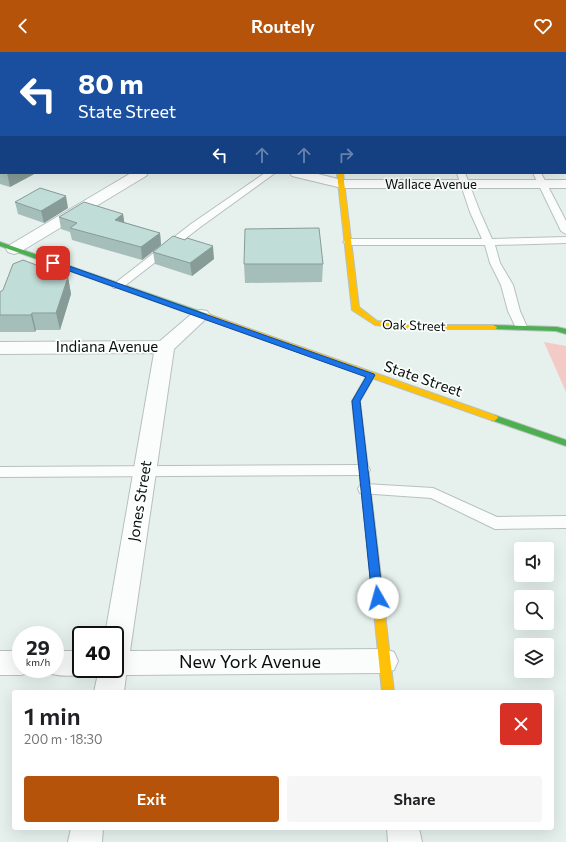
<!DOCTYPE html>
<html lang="en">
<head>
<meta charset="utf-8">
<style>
	:root { --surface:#fff; --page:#f6f6f6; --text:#202124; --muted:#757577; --accent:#b45309 }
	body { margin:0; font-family:Commissioner,sans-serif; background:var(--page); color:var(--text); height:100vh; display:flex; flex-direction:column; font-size:15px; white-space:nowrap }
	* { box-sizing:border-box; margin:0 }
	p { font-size:13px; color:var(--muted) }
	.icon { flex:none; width:22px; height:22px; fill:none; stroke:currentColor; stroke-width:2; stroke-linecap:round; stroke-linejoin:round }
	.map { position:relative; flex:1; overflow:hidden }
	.drawer { position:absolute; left:12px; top:638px; width:542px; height:140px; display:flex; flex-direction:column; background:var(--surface); border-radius:4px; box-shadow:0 4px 16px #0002 }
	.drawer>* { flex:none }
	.top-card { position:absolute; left:0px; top:0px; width:566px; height:122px; box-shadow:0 4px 16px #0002; background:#1a4fa0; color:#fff; overflow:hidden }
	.tools { position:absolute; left:514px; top:490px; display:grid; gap:8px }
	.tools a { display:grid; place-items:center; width:40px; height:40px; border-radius:4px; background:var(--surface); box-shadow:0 4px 16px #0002; font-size:20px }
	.speed { position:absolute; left:12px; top:574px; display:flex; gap:8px; font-size:20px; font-weight:700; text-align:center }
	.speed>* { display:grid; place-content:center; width:52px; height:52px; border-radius:50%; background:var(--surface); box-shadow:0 4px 16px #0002; line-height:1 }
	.speed small { font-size:10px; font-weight:400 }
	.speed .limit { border:2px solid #111; border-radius:6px; background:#fff; color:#111 }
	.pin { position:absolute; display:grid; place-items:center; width:34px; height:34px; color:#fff; margin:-17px; border-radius:8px; box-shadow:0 2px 6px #0006 }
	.me { position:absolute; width:44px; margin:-22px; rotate:353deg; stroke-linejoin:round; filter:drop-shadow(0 0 3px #0008) }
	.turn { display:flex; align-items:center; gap:14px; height:84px; padding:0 12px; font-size:18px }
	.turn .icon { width:52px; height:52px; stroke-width:2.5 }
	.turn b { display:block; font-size:28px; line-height:34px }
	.lanes { display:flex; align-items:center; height:38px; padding:0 12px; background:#0003; justify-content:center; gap:20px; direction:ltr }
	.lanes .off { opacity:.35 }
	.round { display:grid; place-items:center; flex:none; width:42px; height:42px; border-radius:4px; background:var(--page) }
	.headline { display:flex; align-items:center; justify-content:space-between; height:68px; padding:0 12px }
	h1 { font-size:24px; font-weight:600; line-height:30px }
	.button { display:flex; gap:8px; margin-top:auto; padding:8px 12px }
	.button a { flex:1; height:46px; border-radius:4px; background:var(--accent); color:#fff; font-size:16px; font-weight:600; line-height:46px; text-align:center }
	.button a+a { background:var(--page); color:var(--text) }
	header { display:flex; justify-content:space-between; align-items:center; height:52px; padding:0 12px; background:var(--accent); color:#fff; font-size:18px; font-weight:600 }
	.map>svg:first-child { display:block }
	.green { fill:#f4cac6 }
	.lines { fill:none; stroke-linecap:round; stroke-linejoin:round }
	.lane-casing { stroke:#b7c0be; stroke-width:2 }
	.street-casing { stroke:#b7c0be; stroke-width:2 }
	.fast-casing { stroke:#b7c0be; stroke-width:2 }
	.slow-casing { stroke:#b7c0be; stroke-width:2 }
	.lane { fill:#fbfdfc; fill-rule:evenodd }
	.street { fill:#fbfdfc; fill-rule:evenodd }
	.fast { fill:#4caf50; fill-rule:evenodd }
	.slow { fill:#ffc107; fill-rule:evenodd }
	.wall { fill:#a6beba }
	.shaded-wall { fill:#879b97 }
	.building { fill:#c1ddd8; stroke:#879b97 }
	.route { fill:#1a73e8; stroke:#114b97 }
	.labels { text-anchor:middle; stroke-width:3.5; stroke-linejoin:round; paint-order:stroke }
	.far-street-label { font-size:13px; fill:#080e0d; stroke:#fbfffe }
	.street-label { font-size:15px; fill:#080e0d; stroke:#fbfffe }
	.near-street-label { font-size:18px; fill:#080e0d; stroke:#fbfffe }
</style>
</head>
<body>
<header><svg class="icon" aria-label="back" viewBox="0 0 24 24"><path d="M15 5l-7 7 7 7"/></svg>Routely<svg class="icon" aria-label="heart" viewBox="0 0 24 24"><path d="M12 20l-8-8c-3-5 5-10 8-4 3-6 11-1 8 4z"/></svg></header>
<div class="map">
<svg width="566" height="790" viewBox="0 0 566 790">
	<rect width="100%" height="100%" fill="#e6f1ee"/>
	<path class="green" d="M 544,290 L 566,294 L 566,340 Z"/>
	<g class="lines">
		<g class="lane-casing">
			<path id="lane" d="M 164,0 L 170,0 L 170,1 L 164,1 Z
				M 411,0 L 418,0 L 418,1 L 411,1 Z
				M 0,50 L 1,50 L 1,55 L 0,55 Z
				M 565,56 L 566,56 L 566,61 L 565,61 Z
				M 565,81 L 566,81 L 566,85 L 565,85 Z
				M 265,121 L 275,121 L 199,176 L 122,236 L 114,236 L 112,234 L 114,232 L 191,172 Z
				M 457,121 L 465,121 L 480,160 L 492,187 L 566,185 L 566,191 L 495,193 L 500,211 L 513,233 L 520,259 L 527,275 L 525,278 L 517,278 L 508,259 L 501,233 L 490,211 L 485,193 L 348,193 L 343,190 L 348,187 L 482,187 L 470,160 Z
				M 533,121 L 541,121 L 566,169 L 566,182 L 561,179 Z
				M 363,413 L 368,414 L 370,418 L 368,422 L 363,423 L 0,425 L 0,415 Z
				M 365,432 L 433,436 L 497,465 L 566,464 L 566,476 L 495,477 L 431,446 L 360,441 L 358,437 L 360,433 Z"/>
		</g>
		<g class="street-casing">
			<path id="street" d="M 219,0 L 229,0 L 229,1 L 219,1 Z
				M 317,0 L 327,0 L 327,1 L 317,1 Z
				M 501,0 L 511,0 L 511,1 L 501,1 Z
				M 565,34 L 566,34 L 566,42 L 565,42 Z
				M 0,35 L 1,35 L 1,43 L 0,43 Z
				M 131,121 L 148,121 L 146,124 L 20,200 L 14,202 L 8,200 L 6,197 L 8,194 Z
				M 290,121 L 314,121 L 342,128 L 566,128 L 566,136 L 342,136 L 292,124 Z
				M 201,258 L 207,259 L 210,263 L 174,297 L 130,599 L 384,597 L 394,600 L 398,609 L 394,618 L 384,621 L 126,623 L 124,640 L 94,640 L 99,617 L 115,617 L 115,583 L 105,583 L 154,301 L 0,302 L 0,290 L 160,289 L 195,259 Z
				M 0,599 L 21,599 L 21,617 L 32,617 L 31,620 L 21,623 L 0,623 Z
				M 55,599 L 81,599 L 81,617 L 92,617 L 91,620 C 76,625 60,625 45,620 L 44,617 L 55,617 Z
				M 71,776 L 103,776 L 102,790 L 68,790 Z
				M 387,776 L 419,776 L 422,790 L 388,790 Z"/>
		</g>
		<g class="fast-casing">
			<path id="fast" d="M 0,190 L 208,262 L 209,264 L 205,266 L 202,266 L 0,194 Z
				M 490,273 L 557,275 L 566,277 L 566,282 L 556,279 L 493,277 L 489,275 Z
				M 371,320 L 375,323 L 360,349 L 378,500 L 377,503 L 373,504 L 369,503 L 368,500 L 352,349 L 368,321 Z
				M 494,363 L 566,388 L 566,394 L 491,368 L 490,366 Z"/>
		</g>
		<g class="slow-casing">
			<path id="slow" d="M 74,0 L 95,0 L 73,1 Z
				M 0,5 L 1,5 L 1,7 L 0,7 Z
				M 337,121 L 343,121 L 359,255 L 377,269 L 414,273 L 493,273 L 497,275 L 496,277 L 414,277 L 375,273 L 352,258 Z
				M 202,262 L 208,262 L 497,364 L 498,366 L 494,369 L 491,368 L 202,266 Z
				M 373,496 L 377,497 L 378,500 L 394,640 L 382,640 L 368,500 L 369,497 Z"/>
		</g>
		<use href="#lane" class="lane"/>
		<use href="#street" class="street"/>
		<use href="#fast" class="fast"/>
		<use href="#slow" class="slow"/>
	</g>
	<path class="wall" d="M 1,88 L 1,121 L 36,121 L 10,135 L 0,132 L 0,89 Z
		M 15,150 L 68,156 L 44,171 L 18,162 Z
		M 123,162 L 124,170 L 160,181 L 161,193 L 142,208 L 72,188 L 70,180 L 61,177 L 59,165 Z
		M 153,200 L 214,207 L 192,224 L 155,212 Z
		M 244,212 L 323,212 L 322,230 L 245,231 Z
		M 68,225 L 71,242 L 60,278 L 36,278 L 35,280 L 0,280 L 0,240 Z"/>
	<path class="shaded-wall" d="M 7,121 L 36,121 L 10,135 Z
		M 66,144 L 68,156 L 44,171 L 41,159 Z
		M 123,162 L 125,175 L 115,168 Z
		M 160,181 L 161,193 L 142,208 L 141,195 Z
		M 213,194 L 214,207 L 192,224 L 190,211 Z
		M 68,225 L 71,242 L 60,278 L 56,261 Z
		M 32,261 L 36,278 L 35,280 L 31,263 Z"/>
	<path class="building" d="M 1,88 L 1,116 L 0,116 L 0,89 Z
		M 40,136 L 66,144 L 41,159 L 15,150 Z
		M 84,150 L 123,162 L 115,168 L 160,181 L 141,195 L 70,176 L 77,171 L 59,165 Z
		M 319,176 L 323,212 L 244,212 L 245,177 Z
		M 173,184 L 185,188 L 187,186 L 213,194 L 190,211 L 153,200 Z
		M 23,208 L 68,225 L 56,261 L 32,261 L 31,263 L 0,263 L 0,240 L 3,238 L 13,212 Z"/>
	<path class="route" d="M 50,209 L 55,209 L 374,322 L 375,323 L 360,349 L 383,546 L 381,550 L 378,551 L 374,550 L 372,546 L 352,349 L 366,325 L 50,212 Z"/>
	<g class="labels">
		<g class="far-street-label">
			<text x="431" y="137">Wallace Avenue</text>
			<text transform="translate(414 273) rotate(2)" y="5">Oak Street</text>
		</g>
		<g class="street-label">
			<text x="107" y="300">Indiana Avenue</text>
			<text transform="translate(423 327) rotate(19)" y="5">State Street</text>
			<text transform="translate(140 449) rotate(-81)" y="5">Jones Street</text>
		</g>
		<g class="near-street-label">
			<text x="250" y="616">New York Avenue</text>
		</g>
	</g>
</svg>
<div class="tools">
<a><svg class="icon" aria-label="sound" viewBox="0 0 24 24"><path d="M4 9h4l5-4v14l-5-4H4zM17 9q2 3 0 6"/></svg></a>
<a><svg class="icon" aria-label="search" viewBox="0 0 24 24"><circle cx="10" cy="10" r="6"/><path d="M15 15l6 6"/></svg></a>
<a><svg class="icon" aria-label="layers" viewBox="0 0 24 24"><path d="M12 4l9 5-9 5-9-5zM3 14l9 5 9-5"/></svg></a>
</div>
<div class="speed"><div>29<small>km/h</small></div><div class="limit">40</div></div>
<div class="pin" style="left:53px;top:211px;background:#d93025"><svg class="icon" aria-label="arrive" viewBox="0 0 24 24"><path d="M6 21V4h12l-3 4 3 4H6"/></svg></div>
<svg class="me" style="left:378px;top:546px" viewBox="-20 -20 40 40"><circle r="19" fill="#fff"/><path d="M0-13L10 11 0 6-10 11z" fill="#1a73e8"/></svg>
<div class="top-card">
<div class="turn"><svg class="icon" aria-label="left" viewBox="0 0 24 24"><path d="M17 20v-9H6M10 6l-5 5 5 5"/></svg><div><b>80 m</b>State Street</div></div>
<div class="lanes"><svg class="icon" aria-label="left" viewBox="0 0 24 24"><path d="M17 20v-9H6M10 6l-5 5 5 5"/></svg><svg class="icon off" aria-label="ahead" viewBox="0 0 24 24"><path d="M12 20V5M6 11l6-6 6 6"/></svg><svg class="icon off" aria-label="ahead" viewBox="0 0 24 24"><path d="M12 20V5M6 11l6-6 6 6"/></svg><svg class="icon off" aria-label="right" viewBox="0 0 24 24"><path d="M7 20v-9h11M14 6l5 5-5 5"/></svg></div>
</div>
<section class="drawer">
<div class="headline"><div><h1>1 min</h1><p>200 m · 18:30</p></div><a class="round" style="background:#d93025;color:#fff"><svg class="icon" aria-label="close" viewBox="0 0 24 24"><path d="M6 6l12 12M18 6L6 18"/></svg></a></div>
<div class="button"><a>Exit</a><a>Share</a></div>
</section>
</div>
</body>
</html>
